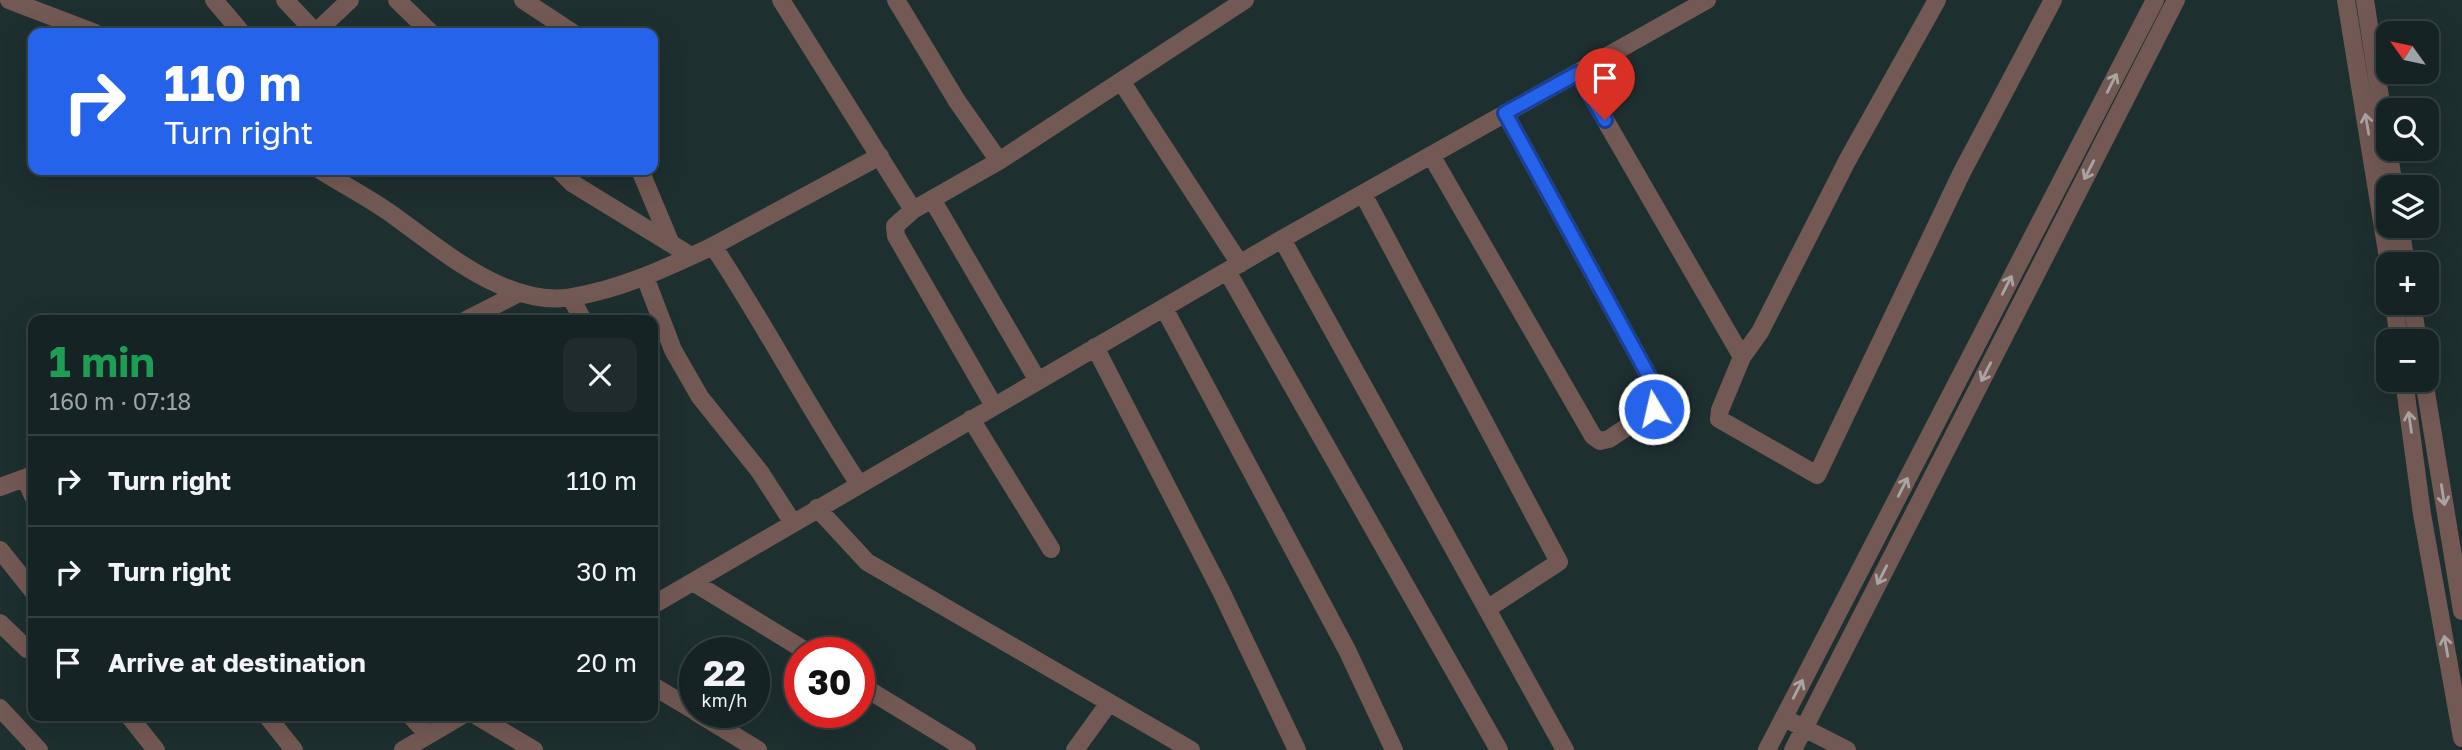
<!DOCTYPE html>
<html lang="en">
<head>
<meta charset="utf-8">
<style>
	:root { --surface:#162324; --page:#1f2b2c; --text:#f1f3f6; --muted:#9ea4a6; --line:#354041 }
	body { margin:0; font-family:"Golos Text",sans-serif; background:var(--page); color:var(--text); height:100vh; display:flex; flex-direction:column; font-size:26px; white-space:nowrap }
	* { box-sizing:border-box; margin:0 }
	p { font-size:23px; color:var(--muted) }
	.icon { flex:none; width:38px; height:38px; fill:none; stroke:currentColor; stroke-width:2; stroke-linecap:round; stroke-linejoin:round }
	.map { position:relative; flex:1; overflow:hidden }
	.details { position:absolute; left:28px; top:315px; width:630px; height:406px; display:flex; flex-direction:column; background:var(--surface); border-radius:14px; box-shadow:0 7px 28px #0002,0 0 0 2px var(--line) }
	.details>* { flex:none }
	.banner { position:absolute; left:28px; top:28px; width:630px; height:147px; border-radius:14px; box-shadow:0 7px 28px #0002,0 0 0 2px var(--line); background:#2563eb; color:#fff; overflow:hidden }
	.needle { width:46px; rotate:303deg }
	.tools { position:absolute; left:2376px; top:21px; display:grid; gap:14px }
	.tools a { display:grid; place-items:center; width:63px; height:63px; border-radius:14px; background:var(--surface); box-shadow:0 7px 28px #0002,0 0 0 2px var(--line); font-size:35px }
	.speed { position:absolute; left:679px; top:637px; display:flex; gap:14px; font-size:35px; font-weight:700; text-align:center }
	.speed>* { display:grid; place-content:center; width:91px; height:91px; border-radius:50%; background:var(--surface); box-shadow:0 7px 28px #0002,0 0 0 2px var(--line); line-height:1 }
	.speed small { font-size:18px; font-weight:400 }
	.speed .limit { border:10px solid #d22; background:#fff; color:#111 }
	.pin { position:absolute; display:grid; place-items:center; width:60px; height:60px; color:#fff; margin:-72px -30px; border-radius:50% 50% 50% 0; rotate:-45deg; box-shadow:0 0 7px #0007 }
	.pin .icon { rotate:45deg }
	.me { position:absolute; width:77px; margin:-38px; rotate:351deg; stroke-linejoin:round; filter:drop-shadow(0 0 5px #0008) }
	.turn { display:flex; align-items:center; gap:24px; height:147px; padding:0 21px; font-size:32px }
	.turn .icon { width:91px; height:91px; stroke-width:2.5 }
	.turn b { display:block; font-size:49px; line-height:60px }
	.round { display:grid; place-items:center; flex:none; width:74px; height:74px; border-radius:14px; background:var(--page) }
	.headline { display:flex; align-items:center; justify-content:space-between; height:119px; padding:0 21px }
	h1 { font-size:42px; font-weight:700; line-height:52px; color:#1e9e55 }
	ul { padding:0; list-style:none }
	li { display:flex; align-items:center; gap:21px; height:91px; padding:0 21px; border-top:2px solid var(--line) }
	li div { flex:1 }
	li b { display:block; font-size:26px }
	li em { font-style:normal }
	.map>svg:first-child { display:block }
	.lines { fill:none; stroke-linecap:round; stroke-linejoin:round }
	.minor { stroke:#735953; stroke-width:18 }
	.oneway { stroke:#aaa5a3 }
	.route-casing { stroke:#184099; stroke-width:18 }
	.route { stroke:#2563eb; stroke-width:12 }
</style>
</head>
<body>
<div class="map">
<svg width="2462" height="750" viewBox="0 0 2462 750">
	<rect width="100%" height="100%" fill="#1e2f30"/>
	<g class="lines">
		<path class="minor" d="M 9,0 L 95,33
			M 214,0 L 242,33
			M 285,0 L 316,33
			M 397,0 L 431,33
			M 523,0 L 573,33
			M 781,0 L 913,210
			M 896,0 L 957,101 L 999,161
			M 2346,0 L 2389,264
			M 2365,0 L 2394,187
			M 315,33 L 350,0
			M 1578,73 L 1742,357 L 1760,332 L 1847,161 L 1937,0
			M 1121,81 L 1240,264
			M 1431,155 L 1593,436 L 1600,441 L 1609,439 L 1654,409 L 1657,391 L 1505,113
			M 320,170 C 345,186 373,200 397,218 C 444,252 509,308 572,297 C 622,289 668,267 713,246 C 765,324 807,406 859,484
			M 559,170 L 572,183 L 691,256
			M 640,170 L 671,244
			M 1363,194 L 1559,562 L 1487,609
			M 932,199 L 1038,381
			M 2400,226 L 2406,264
			M 1282,239 L 1565,750
			M 713,246 L 880,156
			M 1227,271 L 1499,750
			M 645,277 L 673,350 L 700,397 L 760,472 L 793,523
			M 571,298 L 583,320
			M 2394,303 L 2399,341
			M 2412,303 L 2418,341
			M 1164,308 L 1347,650 L 1394,750
			M 466,320 L 519,293
			M 1095,347 L 1221,591 L 1297,750
			M 1742,357 L 1720,410 L 1719,419 L 1817,475 L 1962,172 L 2053,0
			M 2404,380 L 2422,514 L 2462,738
			M 2424,380 L 2462,611
			M 994,406 L 896,236 L 895,226 L 913,210 L 999,161 L 1245,0
			M 971,419 L 1051,549
			M 25,478 L 33,496
			M 0,487 L 33,475
			M 817,508 L 867,562 L 1191,750
			M 0,550 L 33,591
			M 693,582 L 809,653
			M 653,605 L 1282,239 L 1707,0
			M 0,623 L 27,649
			M 859,684 L 967,750
			M 653,686 L 695,711
			M 0,708 L 39,750
			M 696,712 L 758,750
			M 129,716 L 156,750
			M 267,716 L 294,750
			M 411,716 L 428,735
			M 477,716 L 534,750
			M 1794,723 L 1847,750
			M 403,750 L 461,716
			M 1075,750 L 1109,703
			M 1767,750 L 2155,0
			M 1793,750 L 2176,0"/>
	</g>
	<defs><path id="oneway-shaft" d="M-6 0H5M1.5-3L5.5 0L1.5 3" fill="none" stroke-width="1.6" stroke-linecap="round" stroke-linejoin="round" transform="scale(1.75)"/></defs>
	<g class="oneway">
		<use href="#oneway-shaft" transform="translate(2112 83) rotate(-63)"/>
		<use href="#oneway-shaft" transform="translate(2367 124) rotate(-100)"/>
		<use href="#oneway-shaft" transform="translate(2089 170) rotate(117)"/>
		<use href="#oneway-shaft" transform="translate(2007 285) rotate(-63)"/>
		<use href="#oneway-shaft" transform="translate(1986 372) rotate(117)"/>
		<use href="#oneway-shaft" transform="translate(2410 422) rotate(-98)"/>
		<use href="#oneway-shaft" transform="translate(1903 487) rotate(-63)"/>
		<use href="#oneway-shaft" transform="translate(2443 495) rotate(81)"/>
		<use href="#oneway-shaft" transform="translate(1882 575) rotate(117)"/>
		<use href="#oneway-shaft" transform="translate(2446 646) rotate(-100)"/>
		<use href="#oneway-shaft" transform="translate(1798 689) rotate(-63)"/>
	</g>
	<g class="lines">
		<g class="route-casing">
			<path id="route" d="M 1605,120 L 1578,73 L 1505,113 L 1657,391 L 1654,409"/>
		</g>
		<use href="#route" class="route"/>
	</g>
</svg>
<div class="tools">
<a><svg class="needle" viewBox="-14 -14 28 28"><path d="M0-13l5 13h-10z" fill="#e53935"/><path d="M0 13l5-13h-10z" fill="#9ea4a6"/></svg></a>
<a><svg class="icon" aria-label="search" viewBox="0 0 24 24"><circle cx="10" cy="10" r="6"/><path d="M15 15l6 6"/></svg></a>
<a><svg class="icon" aria-label="layers" viewBox="0 0 24 24"><path d="M12 4l9 5-9 5-9-5zM3 14l9 5 9-5"/></svg></a>
<a>+</a>
<a>−</a>
</div>
<div class="speed"><div>22<small>km/h</small></div><div class="limit">30</div></div>
<div class="pin" style="left:1605px;top:120px;background:#d93025"><svg class="icon" aria-label="arrive" viewBox="0 0 24 24"><path d="M6 21V4h12l-3 4 3 4H6"/></svg></div>
<svg class="me" style="left:1654px;top:409px" viewBox="-20 -20 40 40"><circle r="17" fill="#2563eb" stroke="#fff" stroke-width="3"/><path d="M0-11L8 9 0 5-8 9z" fill="#fff"/></svg>
<div class="banner">
<div class="turn"><svg class="icon" aria-label="right" viewBox="0 0 24 24"><path d="M7 20v-9h11M14 6l5 5-5 5"/></svg><div><b>110 m</b>Turn right</div></div>
</div>
<section class="details">
<div class="headline"><div><h1>1 min</h1><p>160 m · 07:18</p></div><a class="round"><svg class="icon" aria-label="close" viewBox="0 0 24 24"><path d="M6 6l12 12M18 6L6 18"/></svg></a></div>
<ul>
<li><svg class="icon" aria-label="right" viewBox="0 0 24 24"><path d="M7 20v-9h11M14 6l5 5-5 5"/></svg><div><b>Turn right</b></div><em>110 m</em></li>
<li><svg class="icon" aria-label="right" viewBox="0 0 24 24"><path d="M7 20v-9h11M14 6l5 5-5 5"/></svg><div><b>Turn right</b></div><em>30 m</em></li>
<li><svg class="icon" aria-label="arrive" viewBox="0 0 24 24"><path d="M6 21V4h12l-3 4 3 4H6"/></svg><div><b>Arrive at destination</b></div><em>20 m</em></li>
</ul>
</section>
</div>
</body>
</html>
